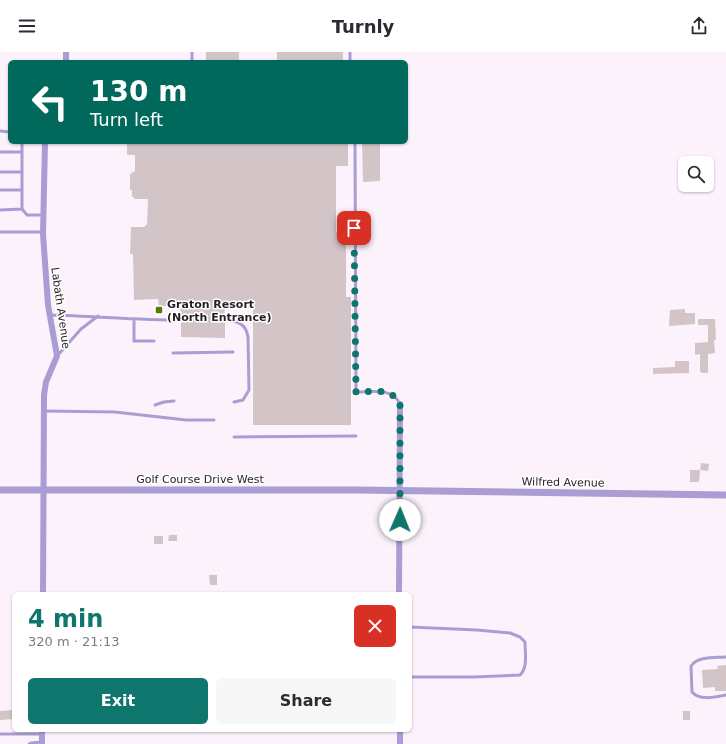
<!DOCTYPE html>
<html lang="en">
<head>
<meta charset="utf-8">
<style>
	:root { --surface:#fff; --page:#f7f7f7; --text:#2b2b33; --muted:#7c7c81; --accent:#0f766e }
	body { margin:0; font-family:"DejaVu Sans",sans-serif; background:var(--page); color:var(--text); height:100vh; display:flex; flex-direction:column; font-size:15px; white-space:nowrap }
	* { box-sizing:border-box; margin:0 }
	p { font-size:13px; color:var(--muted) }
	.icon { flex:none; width:22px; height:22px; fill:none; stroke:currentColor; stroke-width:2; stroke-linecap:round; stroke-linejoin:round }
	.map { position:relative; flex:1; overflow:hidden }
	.drawer { position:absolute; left:12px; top:540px; width:400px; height:140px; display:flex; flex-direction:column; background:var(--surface); border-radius:6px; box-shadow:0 1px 3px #0004 }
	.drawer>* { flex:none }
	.banner { position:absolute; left:8px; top:8px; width:400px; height:84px; border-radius:6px; box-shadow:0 1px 3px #0004; background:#00695c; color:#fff; overflow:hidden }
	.buttons { position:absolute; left:678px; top:104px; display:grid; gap:8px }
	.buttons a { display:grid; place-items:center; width:36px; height:36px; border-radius:6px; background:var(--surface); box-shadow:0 1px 3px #0004; font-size:20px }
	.pin { position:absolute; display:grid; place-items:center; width:34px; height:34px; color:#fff; margin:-17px; border-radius:8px; box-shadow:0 2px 6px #0006 }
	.me { position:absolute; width:44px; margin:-22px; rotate:1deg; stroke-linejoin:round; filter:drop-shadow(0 0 3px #0008) }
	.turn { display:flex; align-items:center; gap:14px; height:84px; padding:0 16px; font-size:18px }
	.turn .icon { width:52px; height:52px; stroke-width:2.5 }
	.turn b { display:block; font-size:28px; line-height:34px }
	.round { display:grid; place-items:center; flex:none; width:42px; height:42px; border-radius:6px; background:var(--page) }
	.head { display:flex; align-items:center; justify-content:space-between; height:68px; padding:0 16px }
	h1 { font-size:24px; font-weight:800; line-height:30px; color:var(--accent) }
	.primary-button { display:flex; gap:8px; margin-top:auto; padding:8px 16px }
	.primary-button a { flex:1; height:46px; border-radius:6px; background:var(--accent); color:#fff; font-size:16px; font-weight:800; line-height:46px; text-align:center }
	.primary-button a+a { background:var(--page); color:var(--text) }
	header { display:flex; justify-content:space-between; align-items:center; height:52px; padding:0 16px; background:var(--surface); font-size:18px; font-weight:800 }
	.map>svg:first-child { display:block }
	.building { fill:#d3c4c8 }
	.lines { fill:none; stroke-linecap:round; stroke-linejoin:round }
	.service { stroke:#aa9dd3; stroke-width:3 }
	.minor { stroke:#aa9dd3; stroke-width:6 }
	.tertiary { stroke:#aa9dd3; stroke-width:7 }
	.route { stroke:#0f766e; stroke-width:7; stroke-dasharray:0 12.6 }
	.poi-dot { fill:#4f7e0a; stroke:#fff; stroke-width:1.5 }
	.labels { text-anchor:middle; stroke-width:3; stroke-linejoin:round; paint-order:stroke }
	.poi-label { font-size:11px; font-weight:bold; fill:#221e22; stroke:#fff; text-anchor:start }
	.street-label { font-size:11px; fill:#221e22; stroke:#fff }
</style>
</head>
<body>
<header><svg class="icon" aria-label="menu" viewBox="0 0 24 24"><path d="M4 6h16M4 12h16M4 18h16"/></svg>Turnly<svg class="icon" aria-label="share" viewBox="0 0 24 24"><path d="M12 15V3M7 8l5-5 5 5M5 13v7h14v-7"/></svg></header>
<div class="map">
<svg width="726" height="692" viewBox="0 0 726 692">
	<rect width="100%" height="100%" fill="#fcf2fc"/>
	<path class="building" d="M 206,0 L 239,0 L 239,10 L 206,10 Z
		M 277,0 L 343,0 L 343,10 L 277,10 Z
		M 127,90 L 348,90 L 348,114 L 336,114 L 336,180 L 341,180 L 341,183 L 346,183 L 346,245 L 351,245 L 351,373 L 253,373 L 253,256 L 225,256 L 224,265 L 222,266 L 221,268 L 225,271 L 225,286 L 181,285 L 181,271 L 183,270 L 184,268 L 181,265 L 180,254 L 159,254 L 158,247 L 134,248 L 133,202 L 130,202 L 131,175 L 145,175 L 145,173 L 147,173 L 148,147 L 134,147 L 134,145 L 132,145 L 132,138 L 130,138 L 130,122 L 135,119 L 135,103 L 127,103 Z
		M 362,90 L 380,90 L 380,129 L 363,130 Z
		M 685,257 L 685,261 L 695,261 L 695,272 L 669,274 L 670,258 Z
		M 698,267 L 715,267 L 716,288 L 714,288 L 715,301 L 708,302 L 708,321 L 702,321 L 702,320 L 700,320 L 700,302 L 695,303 L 695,291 L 708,290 L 708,273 L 698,273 Z
		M 675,309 L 689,309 L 689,321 L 653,322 L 653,316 L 675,315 Z
		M 701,411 L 709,412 L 708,419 L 700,418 Z
		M 690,418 L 700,418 L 699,430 L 690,430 Z
		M 169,483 L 177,483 L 177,489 L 168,489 Z
		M 154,484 L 163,484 L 163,492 L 154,492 Z
		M 209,523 L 217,523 L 217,533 L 210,533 Z
		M 726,613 L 726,639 L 715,639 L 715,635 L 703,636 L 702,618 L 718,617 L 717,614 Z
		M 11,658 L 14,658 L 14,667 L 0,668 L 0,659 Z
		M 683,659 L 690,659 L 690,668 L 683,668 Z"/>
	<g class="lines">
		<path class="service" d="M 192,0 L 192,10
			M 350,0 L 350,10
			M 0,79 L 10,80
			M 355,90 L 356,340 C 372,340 392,335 400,352
			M 0,100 L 22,100
			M 0,120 L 22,120
			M 0,138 L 22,138
			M 22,157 L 22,90
			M 0,158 L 22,157 L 27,163 L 42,163
			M 0,180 L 43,180
			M 50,263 C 94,264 137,268 181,268
			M 134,268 L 134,289 L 154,289
			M 224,268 C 237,269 246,271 248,285 L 249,338 L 243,348 L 234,350
			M 173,301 L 233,300
			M 58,303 L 81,277 L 98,264
			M 155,353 L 164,350 L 174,349
			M 44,359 L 115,360 L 186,368 L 214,368
			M 234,385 L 356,384
			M 410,575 L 477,578 L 510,581 L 520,585 L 525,590 C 525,600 528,616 520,623 L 474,625 L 410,625
			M 726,605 C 715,606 698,604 691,614 L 692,640 C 700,649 715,645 726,643
			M 0,682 L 42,682
			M 29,692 L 31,691 L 42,690"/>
		<path class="minor" d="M 66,10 L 66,0
			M 43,542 L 44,343 L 46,330 L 57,304 L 48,253 L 43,182 L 45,90
			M 399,542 L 400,352
			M 400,678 L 400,692
			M 42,692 L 42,678"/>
		<path class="tertiary" d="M 0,438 L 357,438 L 726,443"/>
	</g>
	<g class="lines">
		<path class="route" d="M 354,176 L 356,340 C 372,340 392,335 400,352 L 400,468"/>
	</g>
	<rect class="poi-dot" x="155" y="254" width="8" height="8" rx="2"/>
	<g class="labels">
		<g class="poi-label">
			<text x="167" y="256">Graton Resort<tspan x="167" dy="13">(North Entrance)</tspan></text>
		</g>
		<g class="street-label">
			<text transform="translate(61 256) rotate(82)" y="4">Labath Avenue</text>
			<text x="200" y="431">Golf Course Drive West</text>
			<text transform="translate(563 430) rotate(1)" y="4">Wilfred Avenue</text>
		</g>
	</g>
</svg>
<div class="buttons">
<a><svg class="icon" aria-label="search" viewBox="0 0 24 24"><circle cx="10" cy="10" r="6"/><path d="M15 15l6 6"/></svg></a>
</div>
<div class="pin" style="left:354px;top:176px;background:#d93025"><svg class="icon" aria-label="arrive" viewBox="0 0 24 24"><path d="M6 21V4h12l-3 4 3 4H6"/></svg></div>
<svg class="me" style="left:400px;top:468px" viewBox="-20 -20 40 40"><circle r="19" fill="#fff"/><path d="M0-13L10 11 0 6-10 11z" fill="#0f766e"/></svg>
<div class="banner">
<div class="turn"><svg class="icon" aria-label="left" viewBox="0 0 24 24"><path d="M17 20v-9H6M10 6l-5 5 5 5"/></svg><div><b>130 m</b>Turn left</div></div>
</div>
<section class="drawer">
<div class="head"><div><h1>4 min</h1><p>320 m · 21:13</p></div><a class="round" style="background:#d93025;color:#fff"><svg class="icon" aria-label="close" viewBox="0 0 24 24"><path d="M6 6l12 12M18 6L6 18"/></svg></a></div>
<div class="primary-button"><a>Exit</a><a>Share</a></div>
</section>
</div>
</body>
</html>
